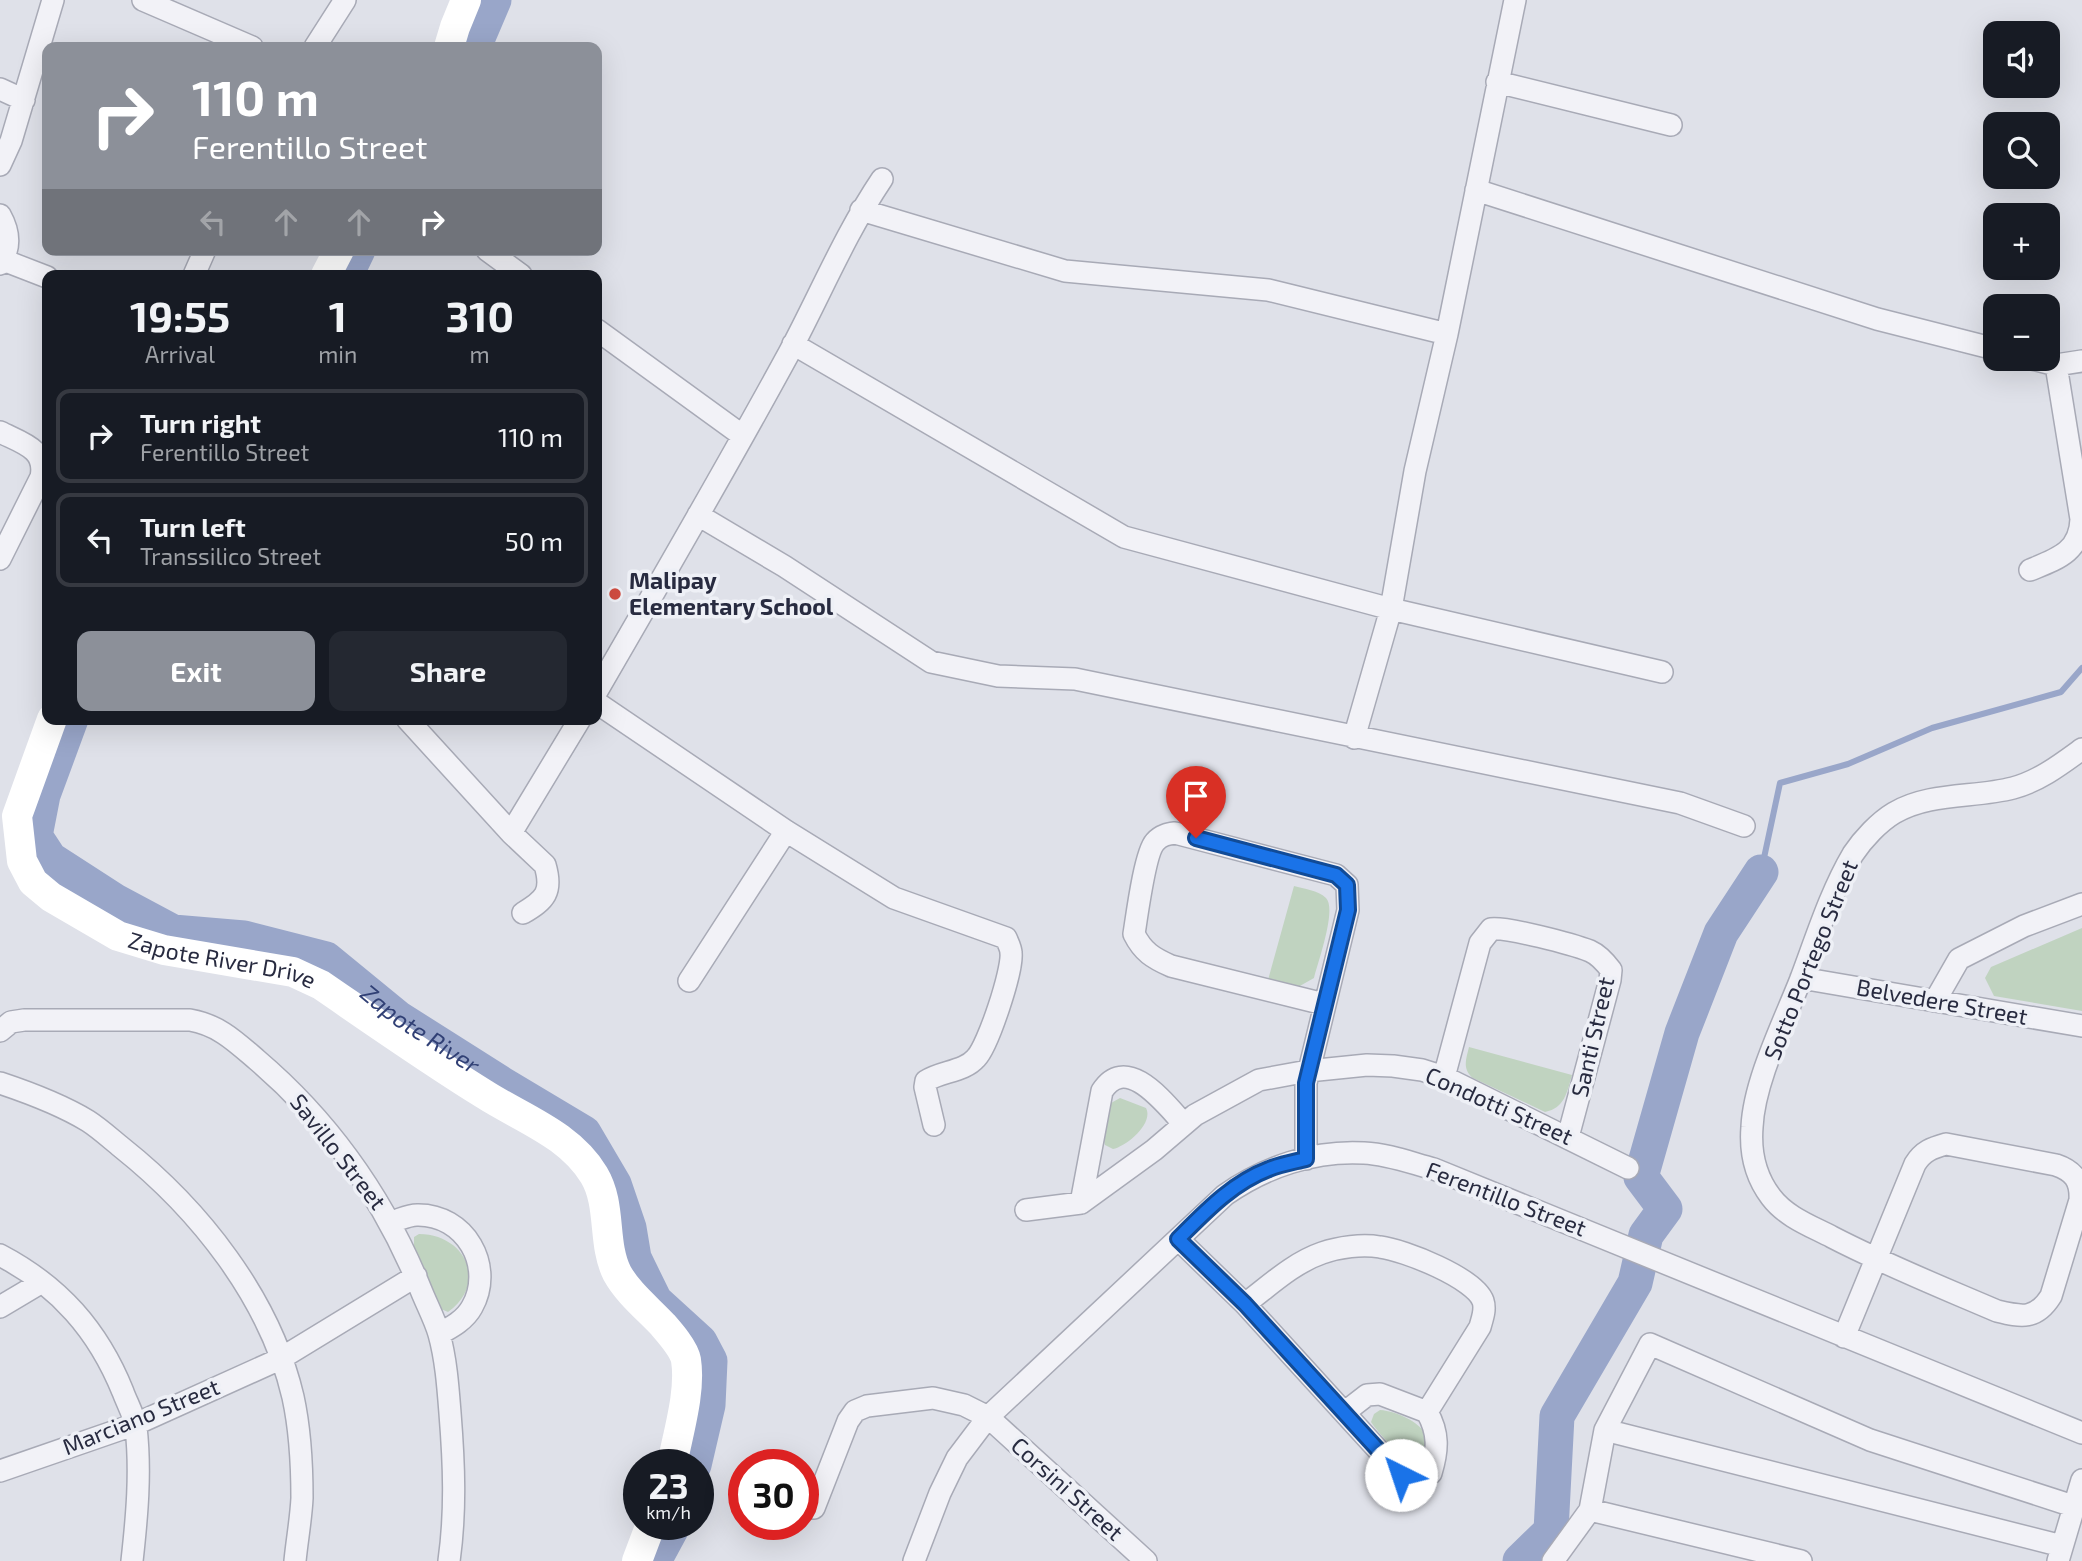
<!DOCTYPE html>
<html lang="en">
<head>
<meta charset="utf-8">
<style>
	:root { --surface:#171b24; --page:#242831; --text:#f1f3f6; --muted:#9ea1a6; --line:#363941; --accent:#8c9099 }
	body { margin:0; font-family:"Exo 2",sans-serif; background:var(--page); color:var(--text); height:100vh; display:flex; flex-direction:column; font-size:26px; white-space:nowrap }
	* { box-sizing:border-box; margin:0 }
	p { font-size:23px; color:var(--muted) }
	.icon { flex:none; width:38px; height:38px; fill:none; stroke:currentColor; stroke-width:2; stroke-linecap:round; stroke-linejoin:round }
	.map { position:relative; flex:1; overflow:hidden }
	.side { position:absolute; left:42px; top:270px; width:560px; height:455px; display:flex; flex-direction:column; background:var(--surface); border-radius:14px; box-shadow:0 7px 28px #0002 }
	.side>* { flex:none }
	.top-card { position:absolute; left:42px; top:42px; width:560px; height:214px; border-radius:14px; box-shadow:0 7px 28px #0002; background:#8c9099; color:#fff; overflow:hidden }
	.fabs { position:absolute; left:1983px; top:21px; display:grid; gap:14px }
	.fabs a { display:grid; place-items:center; width:77px; height:77px; border-radius:14px; background:var(--surface); box-shadow:0 7px 28px #0002; font-size:35px }
	.speed { position:absolute; left:623px; top:1449px; display:flex; gap:14px; font-size:35px; font-weight:700; text-align:center }
	.speed>* { display:grid; place-content:center; width:91px; height:91px; border-radius:50%; background:var(--surface); box-shadow:0 7px 28px #0002; line-height:1 }
	.speed small { font-size:18px; font-weight:400 }
	.speed .limit { border:10px solid #d22; background:#fff; color:#111 }
	.pin { position:absolute; display:grid; place-items:center; width:60px; height:60px; color:#fff; margin:-72px -30px; border-radius:50% 50% 50% 0; rotate:-45deg; box-shadow:0 0 7px #0007 }
	.pin .icon { rotate:45deg }
	.me { position:absolute; width:77px; margin:-38px; rotate:319deg; stroke-linejoin:round; filter:drop-shadow(0 0 5px #0008) }
	.turn { display:flex; align-items:center; gap:24px; height:147px; padding:0 35px; font-size:32px }
	.turn .icon { width:91px; height:91px; stroke-width:2.5 }
	.turn b { display:block; font-size:49px; line-height:60px }
	.lanes { display:flex; align-items:center; height:66px; padding:0 35px; background:#0003; justify-content:center; gap:35px; direction:ltr }
	.lanes .off { opacity:.35 }
	.eta { display:flex; justify-content:space-evenly; align-items:center; height:119px; text-align:center }
	.eta b { font-size:42px; font-weight:700; line-height:49px }
	.primary-button { display:flex; gap:14px; margin-top:auto; padding:14px 35px }
	.primary-button a { flex:1; height:80px; border-radius:14px; background:var(--accent); color:#fff; font-size:28px; font-weight:700; line-height:80px; text-align:center }
	.primary-button a+a { background:var(--page); color:var(--text) }
	ul { padding:0; list-style:none }
	li { display:flex; align-items:center; gap:21px; height:94px; margin:0 14px 10px; padding:0 21px; border:4px solid var(--line); border-radius:14px }
	li div { flex:1 }
	li b { display:block; font-size:26px }
	li em { font-style:normal }
	.map>svg:first-child { display:block }
	.green { fill:#c0d3c0 }
	.lines { fill:none; stroke-linecap:round; stroke-linejoin:round }
	.stream { stroke:#99a6c9; stroke-width:6 }
	.river { stroke:#99a6c9; stroke-width:35 }
	.street-casing { stroke:#a8aab6; stroke-width:24 }
	.street { stroke:#f2f2f7; stroke-width:21 }
	.secondary { stroke:#fff; stroke-width:30 }
	.route-casing { stroke:#114b97; stroke-width:18 }
	.route { stroke:#1a73e8; stroke-width:12 }
	.poi-dot { fill:#d04c41; stroke:#eef0f6; stroke-width:2.5 }
	.labels { text-anchor:middle; stroke-width:7; stroke-linejoin:round; paint-order:stroke }
	.poi-label { font-size:23px; font-weight:bold; fill:#282b40; stroke:#eef0f6; text-anchor:start }
	.street-label { font-size:23px; fill:#282b40; stroke:#eef0f6 }
	.water-label { font-size:24px; font-style:italic; fill:#314075; stroke:#eef0f6 }
</style>
</head>
<body>
<div class="map">
<svg width="2082" height="1561" viewBox="0 0 2082 1561">
	<rect width="100%" height="100%" fill="#dfe1e9"/>
	<path class="green" d="M 1294,886 C 1304,889 1318,890 1326,898 C 1337,909 1318,962 1314,978 L 1298,987 L 1268,980 Z
		M 2082,928 L 2082,1011 L 1994,996 L 1985,978 L 1991,967 Z
		M 1469,1047 L 1572,1075 C 1567,1092 1565,1108 1545,1112 L 1473,1078 C 1462,1069 1466,1059 1469,1047 Z
		M 1120,1098 L 1146,1108 C 1154,1123 1127,1146 1113,1149 L 1105,1145 L 1103,1137 L 1111,1103 Z
		M 419,1234 C 465,1234 489,1283 448,1312 L 441,1309 L 414,1254 L 414,1237 Z
		M 1380,1410 C 1397,1411 1423,1423 1429,1440 L 1424,1459 C 1421,1461 1416,1463 1413,1463 C 1403,1461 1376,1430 1371,1422 L 1374,1414 Z"/>
	<g class="lines">
		<path class="stream" d="M 1761,872 L 1780,783 L 1848,764 L 1932,728 L 2061,692 L 2082,668"/>
		<g class="river">
			<path d="M 474,47 L 494,0"/>
			<path d="M 346,275 L 358,250"/>
			<path id="s1" d="M 71,719 L 43,795 L 35,836 L 50,859 L 115,901 L 173,932 L 244,938 L 326,959 L 398,1018 L 502,1084 L 584,1133 L 614,1184 L 629,1228 L 634,1258 L 655,1301 L 700,1342 L 710,1361 L 708,1405 L 694,1465"/>
			<path d="M 654,1561 L 674,1524"/>
			<path d="M 1520,1561 L 1551,1531 L 1557,1416 L 1635,1283 L 1646,1235 L 1665,1209 L 1641,1177 L 1682,1033 L 1721,933 L 1761,872"/>
		</g>
		<g class="street-casing">
			<path id="street" d="M 143,0 L 252,47
				M 315,47 L 345,0
				M 1497,82 L 1671,125
				M 0,89 L 24,100
				M 0,165 L 11,141 L 53,0
				M 1476,190 L 1877,319 L 1995,349
				M 861,210 L 1065,271 L 1268,290 L 1447,334
				M 0,215 C 9,231 11,248 0,264
				M 487,250 L 521,275
				M 3,260 L 47,277
				M 194,275 L 205,250
				M 597,330 L 743,436
				M 793,344 L 1124,537 L 1391,609 L 1662,672
				M 2032,359 L 2056,365 L 2082,361
				M 0,432 C 22,443 47,449 41,477 L 0,559
				M 698,515 L 784,566 L 931,662 L 998,676 L 1075,679 L 1680,803 L 1744,826
				M 2030,570 C 2057,559 2080,552 2081,519 L 2056,365
				M 597,691 C 662,579 727,467 789,353 C 820,295 845,234 882,179
				M 597,703 L 786,831 L 894,898 L 1006,938 C 1008,943 1011,948 1011,953 C 1013,970 988,1046 976,1058 C 964,1072 941,1071 926,1081 L 925,1087 L 934,1125
				M 407,719 L 511,833 L 545,865 C 553,892 545,900 523,913
				M 1354,738 L 1391,609 L 1415,471 L 1447,334 L 1515,0
				M 511,833 L 580,719
				M 1801,978 L 2082,1026
				M 689,981 L 786,831
				M 1935,1001 L 1959,959 L 2024,926 L 2082,904
				M 0,1031 L 11,1022 L 24,1020 L 190,1020 C 219,1025 236,1042 257,1060 C 331,1123 385,1201 421,1290 C 427,1305 435,1320 439,1334 C 446,1359 448,1387 450,1413 C 454,1463 456,1511 449,1561
				M 1444,1077 L 1480,943 L 1491,929 C 1508,927 1572,944 1590,951 C 1599,955 1605,962 1611,970 L 1610,980 L 1568,1137
				M 0,1083 C 30,1093 60,1104 88,1121 C 99,1128 110,1138 121,1147 C 199,1209 270,1298 293,1397 C 300,1429 302,1465 302,1498 C 301,1519 297,1540 295,1561
				M 1306,1159 L 1306,1083 L 1348,910 L 1347,885 L 1336,875 L 1175,833 C 1168,834 1161,835 1155,842 C 1145,853 1137,915 1134,934 C 1143,952 1153,958 1171,966 L 1324,1004
				M 1081,1203 L 1102,1091 C 1127,1052 1166,1105 1184,1124
				M 1026,1210 L 1081,1203 L 1154,1150 L 1195,1115 L 1259,1080 L 1308,1071 L 1367,1065 L 1393,1066 L 1422,1070 L 1444,1077 L 1628,1168
				M 391,1222 C 399,1220 408,1215 417,1215 C 465,1214 495,1266 472,1307 C 465,1320 452,1327 439,1334
				M 1178,1239 L 1245,1304 L 1401,1475 C 1413,1480 1419,1479 1431,1473 C 1438,1450 1439,1433 1427,1412
				M 0,1255 C 59,1286 98,1330 123,1392 C 127,1403 134,1415 136,1427 C 141,1472 137,1516 132,1561
				M 1245,1304 C 1269,1286 1293,1263 1322,1253 C 1339,1247 1362,1244 1380,1247 C 1404,1250 1475,1278 1483,1301 C 1486,1310 1482,1319 1480,1327 L 1427,1412
				M 0,1307 L 42,1282
				M 1844,1337 L 1915,1164 C 1923,1151 1932,1148 1946,1144 L 2056,1165 C 2074,1171 2081,1181 2080,1200 L 2051,1296 C 2036,1320 2022,1317 1997,1311 C 1941,1287 1886,1265 1832,1237 C 1811,1226 1786,1217 1771,1197 C 1755,1176 1750,1152 1752,1127 C 1754,1082 1783,1024 1800,981 C 1816,939 1830,893 1853,854 C 1863,839 1879,822 1894,813 C 1929,792 1975,798 2013,788 C 2039,781 2060,765 2082,749
				M 1345,1412 L 1367,1395 L 1380,1394 L 1427,1412
				M 1605,1430 L 2062,1546
				M 0,1471 L 136,1424 L 280,1359 L 416,1276
				M 814,1508 L 848,1421 L 855,1411 L 867,1406 L 933,1398 L 964,1405 L 988,1417 L 1146,1561
				M 1590,1510 L 1801,1561
				M 914,1561 L 940,1493 L 957,1458 L 988,1417 L 1225,1195 C 1265,1167 1314,1150 1364,1153 C 1388,1154 1411,1163 1434,1169 L 2082,1433
				M 1553,1561 L 1590,1510 L 1605,1430 L 1650,1344 L 1870,1440 L 2073,1506
				M 2058,1561 L 2082,1480"/>
		</g>
		<use href="#street" class="street"/>
		<g class="secondary">
			<path d="M 449,47 L 455,27 L 466,0"/>
			<path d="M 326,275 L 339,250"/>
			<path id="s2" d="M 52,719 L 17,816 L 22,861 L 33,882 L 51,897 L 118,936 L 164,950 L 293,972 L 321,985 C 375,1022 429,1060 484,1094 C 523,1119 569,1134 594,1175 C 612,1205 602,1243 617,1273 C 628,1293 647,1308 663,1325 C 670,1333 684,1349 686,1360 C 691,1392 678,1433 672,1465"/>
			<path d="M 637,1561 L 651,1524"/>
		</g>
	</g>
	<g class="lines">
		<g class="route-casing">
			<path id="route" d="M 1196,838 L 1336,875 L 1347,885 L 1348,910 L 1306,1083 L 1306,1159 C 1294,1162 1281,1164 1269,1169 C 1232,1183 1205,1212 1178,1239 L 1245,1304 L 1401,1475"/>
		</g>
		<use href="#route" class="route"/>
	</g>
	<circle class="poi-dot" cx="615" cy="594" r="7"/>
	<g class="labels">
		<g class="poi-label">
			<text x="629" y="589">Malipay<tspan x="629" dy="26">Elementary School</tspan></text>
		</g>
		<g class="street-label">
			<text transform="translate(1811 960) rotate(-68)" y="8">Sotto Portego Street</text>
			<text dy="8" stroke="none"><textPath href="#s2" startOffset="380">Zapote River Drive</textPath></text>
			<text transform="translate(1942 1002) rotate(10)" y="8">Belvedere Street</text>
			<text transform="translate(1593 1037) rotate(-77)" y="8">Santi Street</text>
			<text transform="translate(1499 1106) rotate(24)" y="8">Condotti Street</text>
			<text transform="translate(338 1152) rotate(52)" y="8">Savillo Street</text>
			<text transform="translate(1506 1199) rotate(21)" y="8">Ferentillo Street</text>
			<text transform="translate(141 1417) rotate(-22)" y="8">Marciano Street</text>
			<text transform="translate(1067 1489) rotate(42)" y="8">Corsini Street</text>
		</g>
		<g class="water-label">
			<text dy="8" stroke="none"><textPath href="#s1" startOffset="567">Zapote River</textPath></text>
		</g>
	</g>
</svg>
<div class="fabs">
<a><svg class="icon" aria-label="sound" viewBox="0 0 24 24"><path d="M4 9h4l5-4v14l-5-4H4zM17 9q2 3 0 6"/></svg></a>
<a><svg class="icon" aria-label="search" viewBox="0 0 24 24"><circle cx="10" cy="10" r="6"/><path d="M15 15l6 6"/></svg></a>
<a>+</a>
<a>−</a>
</div>
<div class="speed"><div>23<small>km/h</small></div><div class="limit">30</div></div>
<div class="pin" style="left:1196px;top:838px;background:#d93025"><svg class="icon" aria-label="arrive" viewBox="0 0 24 24"><path d="M6 21V4h12l-3 4 3 4H6"/></svg></div>
<svg class="me" style="left:1401px;top:1475px" viewBox="-20 -20 40 40"><circle r="19" fill="#fff"/><path d="M0-13L10 11 0 6-10 11z" fill="#1a73e8"/></svg>
<div class="top-card">
<div class="turn"><svg class="icon" aria-label="right" viewBox="0 0 24 24"><path d="M7 20v-9h11M14 6l5 5-5 5"/></svg><div><b>110 m</b>Ferentillo Street</div></div>
<div class="lanes"><svg class="icon off" aria-label="left" viewBox="0 0 24 24"><path d="M17 20v-9H6M10 6l-5 5 5 5"/></svg><svg class="icon off" aria-label="ahead" viewBox="0 0 24 24"><path d="M12 20V5M6 11l6-6 6 6"/></svg><svg class="icon off" aria-label="ahead" viewBox="0 0 24 24"><path d="M12 20V5M6 11l6-6 6 6"/></svg><svg class="icon" aria-label="right" viewBox="0 0 24 24"><path d="M7 20v-9h11M14 6l5 5-5 5"/></svg></div>
</div>
<section class="side">
<div class="eta">
<div><b>19:55</b><p>Arrival</p></div>
<div><b>1</b><p>min</p></div>
<div><b>310</b><p>m</p></div>
</div>
<ul>
<li><svg class="icon" aria-label="right" viewBox="0 0 24 24"><path d="M7 20v-9h11M14 6l5 5-5 5"/></svg><div><b>Turn right</b><p>Ferentillo Street</p></div><em>110 m</em></li>
<li><svg class="icon" aria-label="left" viewBox="0 0 24 24"><path d="M17 20v-9H6M10 6l-5 5 5 5"/></svg><div><b>Turn left</b><p>Transsilico Street</p></div><em>50 m</em></li>
</ul>
<div class="primary-button"><a>Exit</a><a>Share</a></div>
</section>
</div>
</body>
</html>
